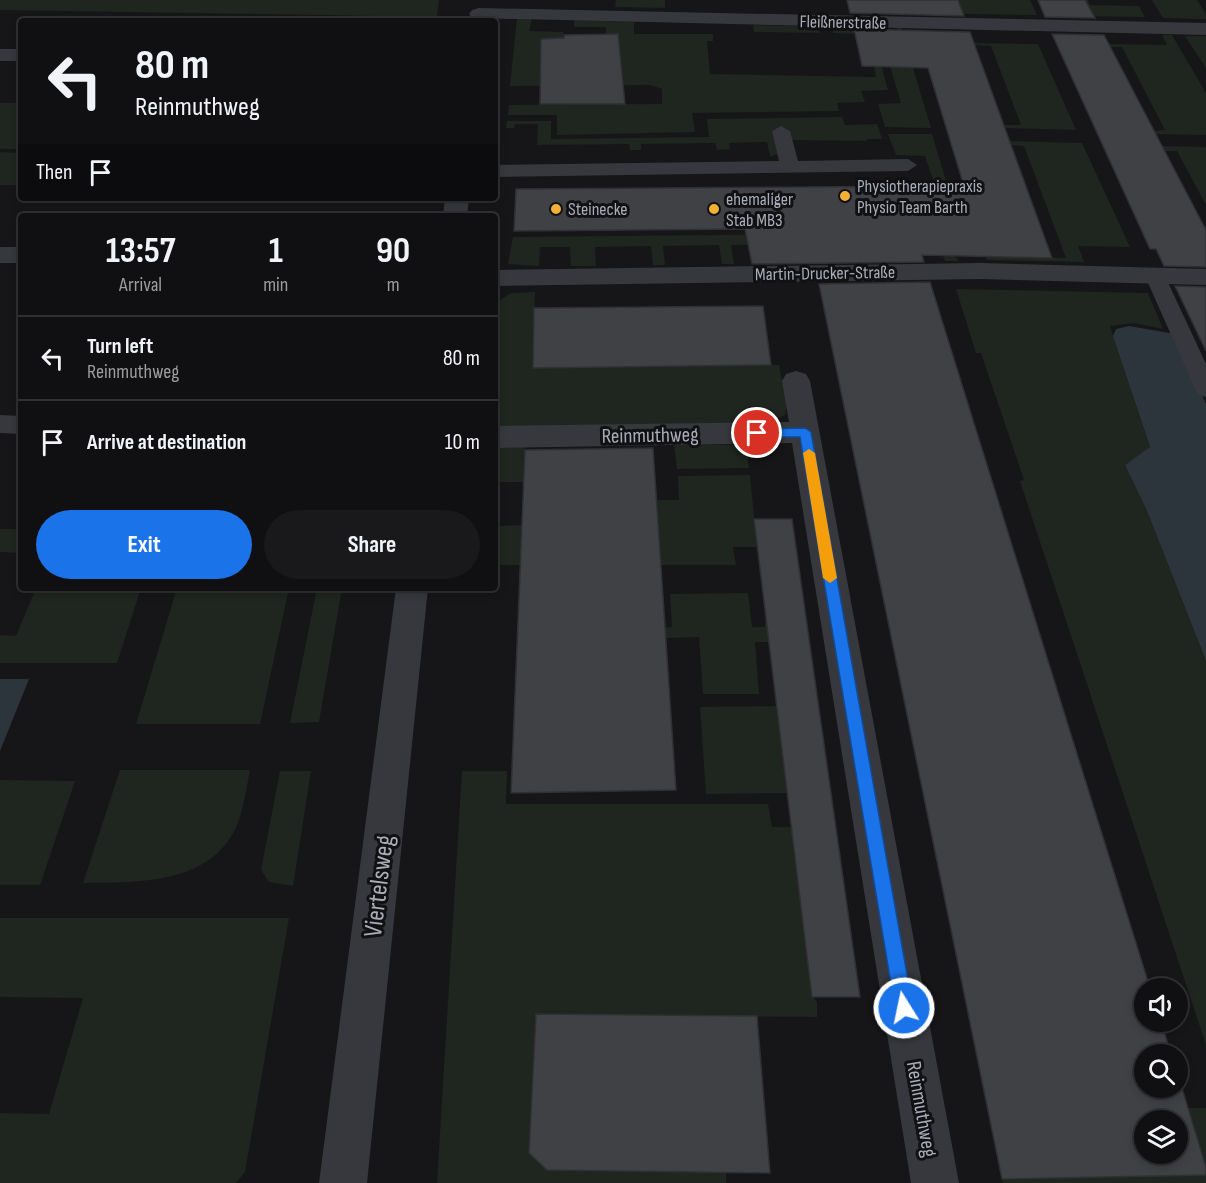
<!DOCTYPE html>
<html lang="en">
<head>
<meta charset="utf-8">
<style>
	:root { --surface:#101012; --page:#19191b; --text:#f1f3f6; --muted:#9c9d9f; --line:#303032; --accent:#1a73e8 }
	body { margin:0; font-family:"Sofia Sans Condensed",sans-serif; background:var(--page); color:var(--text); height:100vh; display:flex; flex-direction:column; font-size:22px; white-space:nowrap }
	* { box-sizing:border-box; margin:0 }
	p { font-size:20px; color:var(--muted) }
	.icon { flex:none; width:33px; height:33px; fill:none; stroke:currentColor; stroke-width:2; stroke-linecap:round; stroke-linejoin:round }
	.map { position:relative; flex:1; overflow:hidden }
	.drawer { position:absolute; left:18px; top:213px; width:480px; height:378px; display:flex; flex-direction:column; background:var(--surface); border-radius:6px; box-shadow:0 3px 9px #0003,0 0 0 2px var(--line) }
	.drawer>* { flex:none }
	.banner { position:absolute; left:18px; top:18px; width:480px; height:183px; border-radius:6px; box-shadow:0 3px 9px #0003,0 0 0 2px var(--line); background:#101012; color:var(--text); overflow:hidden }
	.controls { position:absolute; left:1134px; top:978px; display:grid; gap:12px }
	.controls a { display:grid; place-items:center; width:54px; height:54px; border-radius:50%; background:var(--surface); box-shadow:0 3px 9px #0003,0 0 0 2px var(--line); font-size:30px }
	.pin { position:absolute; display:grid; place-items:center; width:51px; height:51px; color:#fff; margin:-26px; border:3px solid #fff; border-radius:50%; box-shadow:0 2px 6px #0007 }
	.me { position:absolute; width:66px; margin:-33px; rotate:350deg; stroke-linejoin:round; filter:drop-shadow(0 0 4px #0008) }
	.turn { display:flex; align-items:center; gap:21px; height:126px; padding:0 18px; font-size:27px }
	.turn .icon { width:78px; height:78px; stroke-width:2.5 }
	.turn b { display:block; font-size:42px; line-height:51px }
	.then { display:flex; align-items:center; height:57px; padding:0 18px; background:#0003; gap:12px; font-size:22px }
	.eta { display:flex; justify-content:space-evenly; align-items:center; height:102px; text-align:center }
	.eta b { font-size:36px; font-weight:700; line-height:42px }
	.button { display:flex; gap:12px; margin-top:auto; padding:12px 18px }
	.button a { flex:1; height:69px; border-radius:36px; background:var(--accent); color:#fff; font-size:24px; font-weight:700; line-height:69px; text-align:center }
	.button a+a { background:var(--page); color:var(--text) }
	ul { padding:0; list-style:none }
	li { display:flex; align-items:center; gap:18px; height:84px; padding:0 18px; border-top:2px solid var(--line) }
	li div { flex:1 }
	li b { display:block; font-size:22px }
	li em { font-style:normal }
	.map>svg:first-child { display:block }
	.green { fill:#1e261f }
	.water { fill:#2c353c }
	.building { fill:#404145; stroke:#303034; stroke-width:1.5; fill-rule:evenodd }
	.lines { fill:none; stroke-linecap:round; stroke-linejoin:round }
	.lane { fill:#37383d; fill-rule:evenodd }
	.street { fill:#37383d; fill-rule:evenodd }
	.route { fill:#1a73e8; stroke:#114b97; stroke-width:1.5 }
	.slow { fill:#f59e0b }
	.poi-dot { fill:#f2b134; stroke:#111113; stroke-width:2 }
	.labels { text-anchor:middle; stroke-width:6; stroke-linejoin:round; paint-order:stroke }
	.far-street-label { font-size:18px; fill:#a8adb8; stroke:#111113 }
	.far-poi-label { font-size:18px; fill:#a8adb8; stroke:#111113; text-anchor:start }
	.street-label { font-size:21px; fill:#a8adb8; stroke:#111113 }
	.near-street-label { font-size:26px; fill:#a8adb8; stroke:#111113 }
</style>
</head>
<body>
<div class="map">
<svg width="1206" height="1183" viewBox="0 0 1206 1183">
	<rect width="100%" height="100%" fill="#161618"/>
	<path class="green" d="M 0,0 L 439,0 L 437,17 L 0,10 Z
		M 616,0 L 665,0 L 665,8 L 615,7 Z
		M 908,0 L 1030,0 L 1037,15 L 852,12 Z
		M 1042,0 L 1088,0 L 1090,5 L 1139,6 L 1145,17 L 1074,16 Z
		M 1152,0 L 1197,0 L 1206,14 L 1206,19 L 1163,18 Z
		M 517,18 L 532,19 L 529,31 L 563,32 L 563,38 L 541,39 L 540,74 L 606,34 L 606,27 L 574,27 L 574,20 L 634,22 L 634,34 L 713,34 L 713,41 L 707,41 L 710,74 L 876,77 L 874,67 L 867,66 L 860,34 L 833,33 L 832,27 L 871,28 L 888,90 L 861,91 L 865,102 L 837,103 L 839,111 L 692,113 L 695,132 L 557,135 L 557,115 L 508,115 L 509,105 L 662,104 L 662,89 L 650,85 L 510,86 Z
		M 753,25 L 819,27 L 820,33 L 754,32 Z
		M 897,28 L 901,28 L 931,128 L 885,127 L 878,104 L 901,103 L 882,40 L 900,39 Z
		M 1162,35 L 1172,35 L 1206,93 L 1206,135 L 1155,134 L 1153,131 L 1165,130 L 1122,47 L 1110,47 L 1108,44 L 1167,45 Z
		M 1185,36 L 1206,36 L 1206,68 Z
		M 974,43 L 1038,44 L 1076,130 L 1005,128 L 1004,125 L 1021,125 L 991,46 L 975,45 Z
		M 0,103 L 21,103 L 21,149 L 0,149 Z
		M 842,117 L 845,125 L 877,124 L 882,139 L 867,139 L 867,141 L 791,140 L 788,129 L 774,129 L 780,153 L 770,157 L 767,142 L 729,143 L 730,149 L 717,150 L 715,143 L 641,144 L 641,150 L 630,150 L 629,144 L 537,145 L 538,124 L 515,124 L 514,128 L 506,128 L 507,121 L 551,121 L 551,139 L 709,137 L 707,119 Z
		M 888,134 L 932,134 L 968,255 L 937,191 L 925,156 L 896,155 Z
		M 1009,141 L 1082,143 L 1130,247 L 1078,246 L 1084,262 L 987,260 L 986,256 L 1066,258 L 1024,146 L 1010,145 Z
		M 1161,146 L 1206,147 L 1206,205 L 1177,151 L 1164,151 Z
		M 0,152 L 21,153 L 21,185 L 0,185 Z
		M 920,233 L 938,239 L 959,261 L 945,261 L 938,242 L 731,245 L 734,264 L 722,264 L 719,245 L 663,246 L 665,265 L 653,265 L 651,246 L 595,247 L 596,266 L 571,266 L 570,247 L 540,247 L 539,266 L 508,264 L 513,237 Z
		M 956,289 L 1148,293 L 1163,329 L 1134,323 L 1110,326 L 1150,448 L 1125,465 L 1147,511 L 1206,661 L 1206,1045 L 1020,481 L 1024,480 L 981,353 L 976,353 Z
		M 535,292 L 533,368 L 779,365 L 787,405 L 785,415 L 764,425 L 495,428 L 495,303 L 511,293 Z
		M 674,445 L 740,445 L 747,447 L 749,468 L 677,469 Z
		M 525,447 L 524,482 L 495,482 L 495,448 Z
		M 750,475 L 757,547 L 733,547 L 736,565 L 661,565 L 657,500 L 679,500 L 678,476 Z
		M 522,525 L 521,565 L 495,565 L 495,526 Z
		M 0,529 L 21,529 L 21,553 L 0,552 Z
		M 36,588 L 141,588 L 117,663 L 0,663 L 0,635 L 16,636 Z
		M 177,588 L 289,588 L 260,724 L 136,724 Z
		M 317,588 L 342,588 L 319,722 L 290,723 Z
		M 748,593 L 752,627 L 765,627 L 765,621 L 806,621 L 809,642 L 755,642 L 759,694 L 703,694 L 699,637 L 666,638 L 665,628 L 672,627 L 670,594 Z
		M 777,706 L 787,793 L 706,794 L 700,707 Z
		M 120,770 L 250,770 C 247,786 244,804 239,820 C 215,885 141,882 83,883 Z
		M 280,771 L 311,771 L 293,886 L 269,882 L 261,870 Z
		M 462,771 L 507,771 L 506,804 L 768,804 L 772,827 L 835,827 L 812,996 L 817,1002 L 817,1017 L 536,1014 L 529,1153 L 547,1170 L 726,1172 L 726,1183 L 437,1183 Z
		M 0,780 L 75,781 L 40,885 L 0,885 Z
		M 0,918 L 289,918 L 245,1172 L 236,1183 L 0,1183 L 0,1113 L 49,1114 L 83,998 L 0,997 Z
		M 1188,1108 L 1206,1108 L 1206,1167 Z
		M 1206,1175 L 1206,1183 L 1003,1183 L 1002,1179 Z"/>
	<path class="water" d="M 1129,326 L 1175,334 L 1206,404 L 1206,661 L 1147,511 L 1125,465 L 1150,447 L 1113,336 L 1116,329 Z
		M 0,679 L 29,679 L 0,751 Z"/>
	<path class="building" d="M 847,0 L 958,0 L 964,16 L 850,13 Z
		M 1038,0 L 1085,0 L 1095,18 L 1045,17 Z
		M 854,29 L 970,32 L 1052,258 L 922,255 L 924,262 L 752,264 L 745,229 L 514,231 L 516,189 L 964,186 L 928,68 L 862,66 Z
		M 618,34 L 625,104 L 540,104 L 541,39 L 564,38 L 564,35 Z
		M 1052,34 L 1104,35 L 1206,230 L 1206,267 L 1164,266 L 1156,249 L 1150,249 Z
		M 930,282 L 1150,988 L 1144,988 L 1144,1022 L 1161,1022 L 1171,1054 L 1144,1054 L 1144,1088 L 1178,1088 L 1178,1075 L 1206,1167 L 1206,1175 L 1002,1179 L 819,284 ZM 1144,1120 L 1178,1120 L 1178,1154 L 1144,1154 Z
		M 1175,286 L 1206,287 L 1206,351 Z
		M 763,306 L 771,365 L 533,368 L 534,308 Z
		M 653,448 L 676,790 L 511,793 L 525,450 Z
		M 754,519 L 792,519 L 860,997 L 812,997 Z
		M 536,1014 L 757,1016 L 770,1173 L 547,1170 L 529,1153 Z"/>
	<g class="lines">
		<path class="lane" d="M 781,126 L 790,131 L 798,161 L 908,159 L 917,165 L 908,171 L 495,177 L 495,165 L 779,161 L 772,131 Z
			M 1155,269 L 1162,271 L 1165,276 L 1206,364 L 1206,397 L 1198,395 L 1195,389 L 1145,276 L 1148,271 Z
			M 0,415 L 21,416 L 21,434 L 0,433 Z"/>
		<path class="street" d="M 479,8 L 1206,23 L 1206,35 L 472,18 L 469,14 L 472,10 Z
			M 0,49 L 21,49 L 21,61 L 0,61 Z
			M 445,198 L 469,198 L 467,216 L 443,216 Z
			M 0,247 L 21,247 L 21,263 L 0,263 Z
			M 980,263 L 1206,269 L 1206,285 L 980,279 L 495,286 L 495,270 Z
			M 796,371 L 806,374 L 810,381 L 959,1183 L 911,1183 L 792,443 L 495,448 L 495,426 L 789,422 L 782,381 L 786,374 Z
			M 396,588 L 428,588 L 367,1183 L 319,1183 Z"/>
	</g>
	<path class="route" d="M 805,428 L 811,432 L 913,1008 L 911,1014 L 904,1017 L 898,1014 L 895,1008 L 800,437 L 757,437 L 751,433 L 757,429 Z"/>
	<path class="slow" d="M 809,449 L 815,453 L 837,578 L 830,583 L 823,578 L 803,453 Z"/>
	<g class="poi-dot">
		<circle cx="845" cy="196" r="6"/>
		<circle cx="556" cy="209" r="6"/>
		<circle cx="714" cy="209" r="6"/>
	</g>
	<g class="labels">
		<g class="far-street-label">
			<text transform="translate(843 22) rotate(1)" y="6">Fleißnerstraße</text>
			<text transform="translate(825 273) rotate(-1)" y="6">Martin-Drucker-Straße</text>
		</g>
		<g class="far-poi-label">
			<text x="857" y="192">Physiotherapiepraxis<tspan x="857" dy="21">Physio Team Barth</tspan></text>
			<text x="726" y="205">ehemaliger<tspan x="726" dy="21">Stab MB3</tspan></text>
			<text x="568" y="215">Steinecke</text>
		</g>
		<g class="street-label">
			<text transform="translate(650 435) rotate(-1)" y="7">Reinmuthweg</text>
			<text transform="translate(922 1109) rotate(80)" y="7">Reinmuthweg</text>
		</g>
		<g class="near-street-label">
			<text transform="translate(378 886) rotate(-83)" y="9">Viertelsweg</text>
		</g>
	</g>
</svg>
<div class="controls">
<a><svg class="icon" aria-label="sound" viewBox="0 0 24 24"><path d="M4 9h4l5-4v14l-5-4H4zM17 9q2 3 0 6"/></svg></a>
<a><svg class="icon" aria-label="search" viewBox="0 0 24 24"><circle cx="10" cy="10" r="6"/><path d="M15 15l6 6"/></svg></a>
<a><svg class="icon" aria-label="layers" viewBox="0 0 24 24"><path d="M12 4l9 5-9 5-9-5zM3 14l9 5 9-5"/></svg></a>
</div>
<div class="pin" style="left:757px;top:433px;background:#d93025"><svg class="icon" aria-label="arrive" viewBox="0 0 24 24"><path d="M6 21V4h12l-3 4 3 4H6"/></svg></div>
<svg class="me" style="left:904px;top:1008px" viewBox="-20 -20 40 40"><circle r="17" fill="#1a73e8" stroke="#fff" stroke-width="3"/><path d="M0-11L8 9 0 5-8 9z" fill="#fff"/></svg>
<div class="banner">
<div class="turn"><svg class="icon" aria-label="left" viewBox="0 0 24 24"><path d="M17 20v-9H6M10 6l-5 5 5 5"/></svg><div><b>80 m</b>Reinmuthweg</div></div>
<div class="then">Then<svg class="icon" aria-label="arrive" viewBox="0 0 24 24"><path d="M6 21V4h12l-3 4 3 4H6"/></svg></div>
</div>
<section class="drawer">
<div class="eta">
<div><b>13:57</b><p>Arrival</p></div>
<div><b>1</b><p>min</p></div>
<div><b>90</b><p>m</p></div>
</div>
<ul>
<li><svg class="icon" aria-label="left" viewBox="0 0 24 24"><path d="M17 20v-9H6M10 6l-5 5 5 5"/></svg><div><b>Turn left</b><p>Reinmuthweg</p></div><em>80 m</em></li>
<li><svg class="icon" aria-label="arrive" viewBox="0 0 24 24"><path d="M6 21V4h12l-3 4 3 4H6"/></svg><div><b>Arrive at destination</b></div><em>10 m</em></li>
</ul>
<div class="button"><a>Exit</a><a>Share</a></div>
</section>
</div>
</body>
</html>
